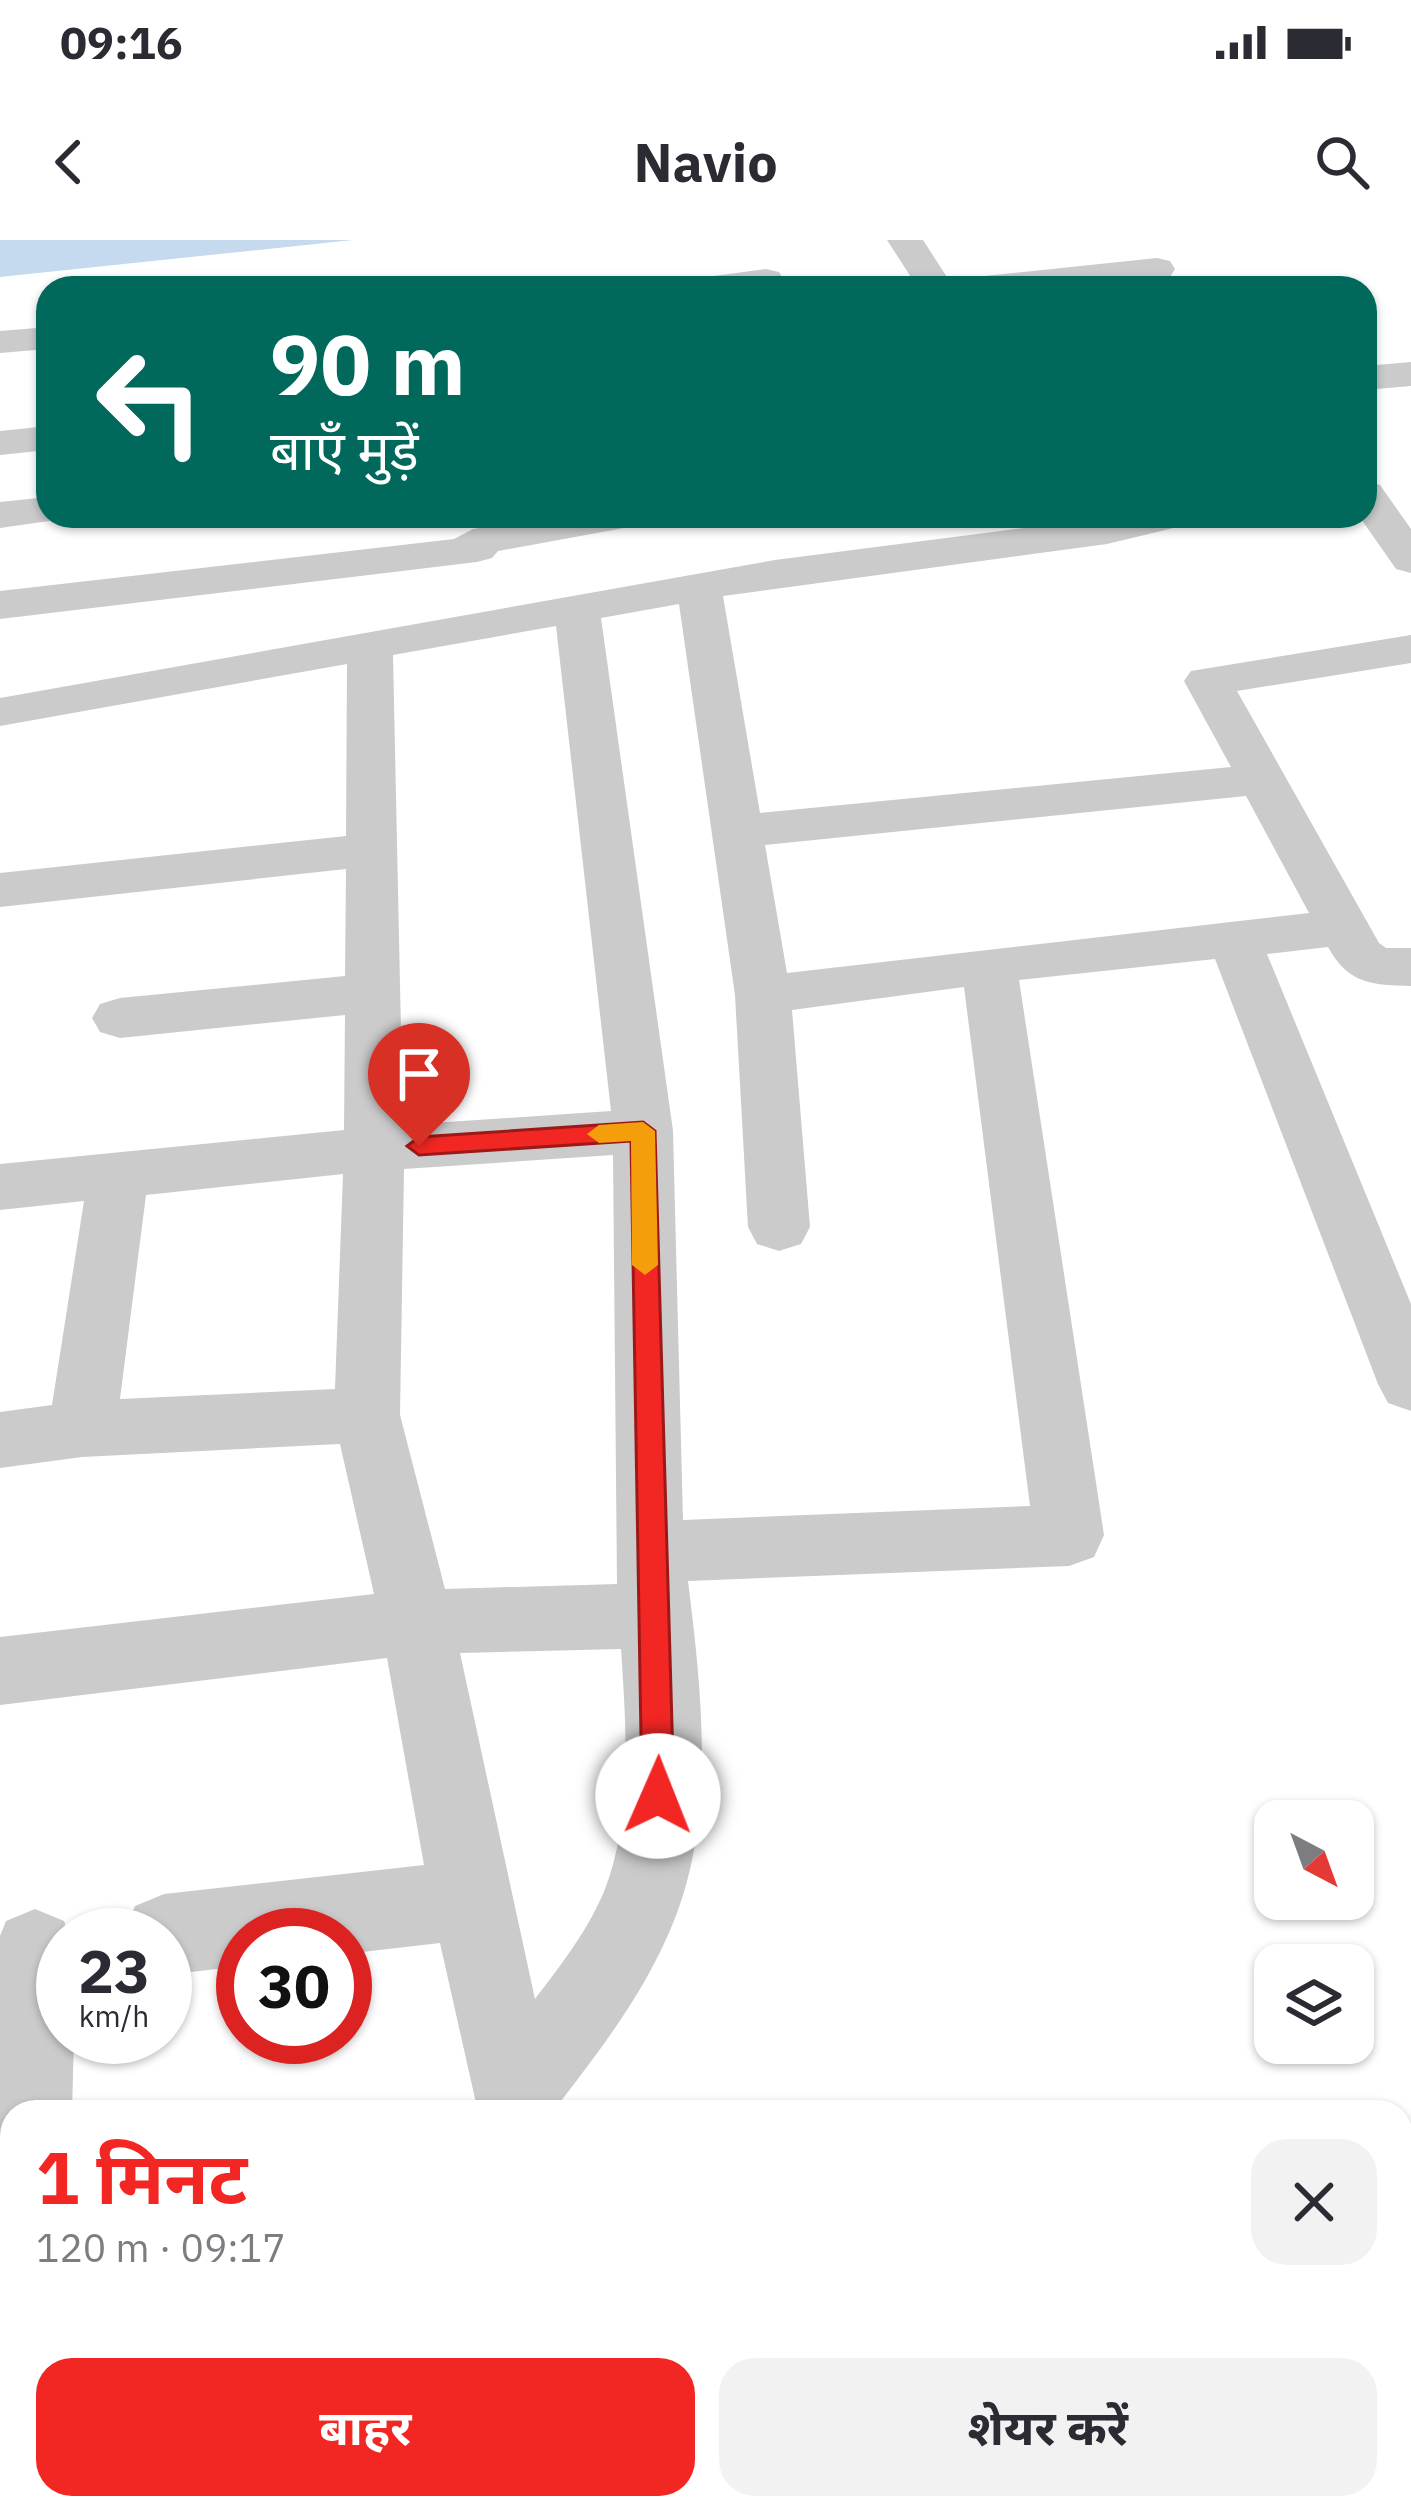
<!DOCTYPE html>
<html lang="hi">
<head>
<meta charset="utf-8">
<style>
	:root { --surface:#fff; --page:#f2f2f3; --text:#2b2b33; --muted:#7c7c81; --accent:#f22623 }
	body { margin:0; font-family:"IBM Plex Sans","Noto Sans Devanagari",sans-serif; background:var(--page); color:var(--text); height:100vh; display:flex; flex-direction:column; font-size:45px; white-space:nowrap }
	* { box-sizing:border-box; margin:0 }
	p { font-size:39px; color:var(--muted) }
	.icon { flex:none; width:66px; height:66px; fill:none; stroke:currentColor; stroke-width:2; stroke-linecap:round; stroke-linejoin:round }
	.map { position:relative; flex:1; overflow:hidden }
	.drawer { position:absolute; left:0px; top:1860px; width:1413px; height:420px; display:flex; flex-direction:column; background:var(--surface); border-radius:36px 36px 0 0; box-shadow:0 3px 9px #0004 }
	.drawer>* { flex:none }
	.banner { position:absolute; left:36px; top:36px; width:1341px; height:252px; border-radius:36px; box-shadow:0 3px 9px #0004; background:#00695c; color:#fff; overflow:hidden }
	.needle { width:78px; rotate:139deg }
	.fabs { position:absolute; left:1254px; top:1560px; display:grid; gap:24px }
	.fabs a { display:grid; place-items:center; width:120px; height:120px; border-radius:24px; background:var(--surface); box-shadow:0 3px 9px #0004; font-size:60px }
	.speed { position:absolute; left:36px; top:1668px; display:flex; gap:24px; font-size:60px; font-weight:700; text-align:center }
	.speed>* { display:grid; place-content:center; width:156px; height:156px; border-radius:50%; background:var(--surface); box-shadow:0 3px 9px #0004; line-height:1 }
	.speed small { font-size:30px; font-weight:400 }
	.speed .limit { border:18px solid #d22; background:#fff; color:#111 }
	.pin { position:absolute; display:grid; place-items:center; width:102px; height:102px; color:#fff; margin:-123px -51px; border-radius:50% 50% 50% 0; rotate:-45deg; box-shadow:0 0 12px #0007 }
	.pin .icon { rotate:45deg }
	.me { position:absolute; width:132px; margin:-66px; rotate:1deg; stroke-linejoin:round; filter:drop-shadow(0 0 9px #0008) }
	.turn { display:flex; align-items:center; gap:42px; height:252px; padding:0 36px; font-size:54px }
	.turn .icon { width:156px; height:156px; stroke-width:2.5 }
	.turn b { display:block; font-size:84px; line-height:102px }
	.round { display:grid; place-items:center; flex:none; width:126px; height:126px; border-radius:36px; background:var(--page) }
	.headline { display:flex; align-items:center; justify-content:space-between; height:204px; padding:0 36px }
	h1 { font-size:72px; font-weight:700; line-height:90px; color:var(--accent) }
	.button { display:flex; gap:24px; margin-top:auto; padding:24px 36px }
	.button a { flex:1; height:138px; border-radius:36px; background:var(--accent); color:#fff; font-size:48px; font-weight:700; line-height:138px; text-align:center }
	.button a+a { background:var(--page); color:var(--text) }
	.status { display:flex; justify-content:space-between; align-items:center; height:84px; padding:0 60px; background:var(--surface); direction:ltr }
	.status svg { height:33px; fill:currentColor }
	header { display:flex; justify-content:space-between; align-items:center; height:156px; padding:0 36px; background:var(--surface); font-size:54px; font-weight:700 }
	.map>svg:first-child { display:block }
	.water { fill:#c5daee }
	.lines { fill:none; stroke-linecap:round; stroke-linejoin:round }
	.minor { fill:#cbcbcb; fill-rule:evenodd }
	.route { fill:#f22623; stroke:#9d1917; stroke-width:3 }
	.slow { fill:#f59e0b }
</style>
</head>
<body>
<div class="status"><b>09:16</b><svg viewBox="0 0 49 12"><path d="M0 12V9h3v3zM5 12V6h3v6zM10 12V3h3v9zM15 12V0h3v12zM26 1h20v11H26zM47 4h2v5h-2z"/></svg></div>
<header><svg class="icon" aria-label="back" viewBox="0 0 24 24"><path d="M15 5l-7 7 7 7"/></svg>Navio<svg class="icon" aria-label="search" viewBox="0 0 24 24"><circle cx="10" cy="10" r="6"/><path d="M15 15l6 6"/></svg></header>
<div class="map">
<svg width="1411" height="2280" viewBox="0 0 1411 2280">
	<rect width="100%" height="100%" fill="#fff"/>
	<path class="water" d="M 0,0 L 353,0 L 0,37 Z"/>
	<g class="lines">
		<path class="minor" d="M 887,0 L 923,0 L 954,48 L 918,48 Z
			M 1157,18 L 1170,21 L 1175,29 L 1170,37 L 1079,48 L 957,48 L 962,40 L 975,37 Z
			M 766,29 L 779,32 L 784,40 L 779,48 L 679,48 L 684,40 Z
			M 48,87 L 48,109 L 0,113 L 0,91 Z
			M 1411,122 L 1411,146 L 1365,150 L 1365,126 Z
			M 48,186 L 48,210 L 0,215 L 0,191 Z
			M 1365,241 L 1380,245 L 1411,289 L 1411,333 L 1396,329 L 1359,276 L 1365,276 Z
			M 48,257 L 48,276 L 65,276 L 63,279 L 0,288 L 0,262 Z
			M 550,276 L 641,277 L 635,286 L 498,311 L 492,318 L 477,322 L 0,379 L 0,351 L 454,299 L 473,289 Z
			M 1116,276 L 1192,276 L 1186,285 L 1107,304 L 723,356 L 760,573 L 1231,527 L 1184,441 L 1191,431 L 1411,395 L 1411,423 L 1237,451 L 1379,703 L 1386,708 L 1411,708 L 1411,746 C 1372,745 1348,744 1328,707 L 1267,714 L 1411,1064 L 1411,1171 L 1388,1163 L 1378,1144 L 1215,719 L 1019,740 L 1104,1295 L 1094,1317 L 1069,1326 L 688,1341 C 700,1438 713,1549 686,1645 C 663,1727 612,1795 561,1861 L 564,1872 L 478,1872 L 440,1703 L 345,1714 L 345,1695 L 243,1695 L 243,1726 L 165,1735 L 165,1695 L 123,1695 L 135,1666 L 164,1654 L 424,1625 L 387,1418 L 0,1465 L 0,1397 L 374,1354 L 340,1204 L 82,1217 L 0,1228 L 0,1172 L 52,1165 L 84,961 L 0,970 L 0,924 L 344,890 L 345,775 L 120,798 L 100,792 L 92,778 L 100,764 L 120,758 L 345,736 L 346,629 L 0,667 L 0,633 L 346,596 L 347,424 L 0,486 L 0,458 L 775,320 ZM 679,364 L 735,755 L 748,987 L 757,1004 L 779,1011 L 801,1004 L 810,987 L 792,770 L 964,747 L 1030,1266 L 683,1280 L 673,891 L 601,378 ZM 556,386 L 611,871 L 403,885 L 393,415 ZM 1246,556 L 1309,673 L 787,733 L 765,605 ZM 613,915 L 617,1344 L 445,1349 L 400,1175 L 404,929 ZM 343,934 L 335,1149 L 120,1159 L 146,955 ZM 621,1409 C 626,1484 633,1577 605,1649 C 589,1689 561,1725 535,1759 L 460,1413 Z
			M 35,1669 L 64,1681 L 69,1695 L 63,1695 L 63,1797 L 74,1797 L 72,1872 L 12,1872 L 12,1908 L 0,1903 L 0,1696 L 6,1681 Z
			M 12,2002 L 12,2092 L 0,2095 L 0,2005 Z
			M 1411,2009 L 1411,2099 L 1401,2100 L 1401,2010 Z
			M 541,2268 L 637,2268 L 638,2280 L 542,2280 Z"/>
	</g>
	<path class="route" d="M 643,882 L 655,891 L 674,1556 L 669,1567 L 658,1571 L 646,1567 L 642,1556 L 631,901 L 419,915 L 407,906 L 419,897 Z"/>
	<path class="slow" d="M 643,882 L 655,891 L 658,1025 L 645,1035 L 632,1025 L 631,901 L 599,903 L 587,894 L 599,885 Z"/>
</svg>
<div class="fabs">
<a><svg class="needle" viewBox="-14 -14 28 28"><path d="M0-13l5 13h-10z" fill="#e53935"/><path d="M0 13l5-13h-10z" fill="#7c7c81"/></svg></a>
<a><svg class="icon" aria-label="layers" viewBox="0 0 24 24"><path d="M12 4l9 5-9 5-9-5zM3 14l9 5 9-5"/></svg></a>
</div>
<div class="speed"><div>23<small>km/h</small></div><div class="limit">30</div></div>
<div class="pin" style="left:419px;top:906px;background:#d93025"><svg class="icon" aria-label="arrive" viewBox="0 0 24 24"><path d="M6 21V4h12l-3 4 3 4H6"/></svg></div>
<svg class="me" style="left:658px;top:1556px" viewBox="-20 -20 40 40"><circle r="19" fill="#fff"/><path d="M0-13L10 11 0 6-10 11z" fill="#f22623"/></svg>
<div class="banner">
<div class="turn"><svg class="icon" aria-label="left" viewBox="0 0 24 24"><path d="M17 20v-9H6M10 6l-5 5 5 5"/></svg><div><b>90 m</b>बाएँ मुड़ें</div></div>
</div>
<section class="drawer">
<div class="headline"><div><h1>1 मिनट</h1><p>120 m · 09:17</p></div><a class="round"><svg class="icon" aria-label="close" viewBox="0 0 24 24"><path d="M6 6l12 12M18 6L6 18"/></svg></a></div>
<div class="button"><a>बाहर</a><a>शेयर करें</a></div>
</section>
</div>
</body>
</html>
